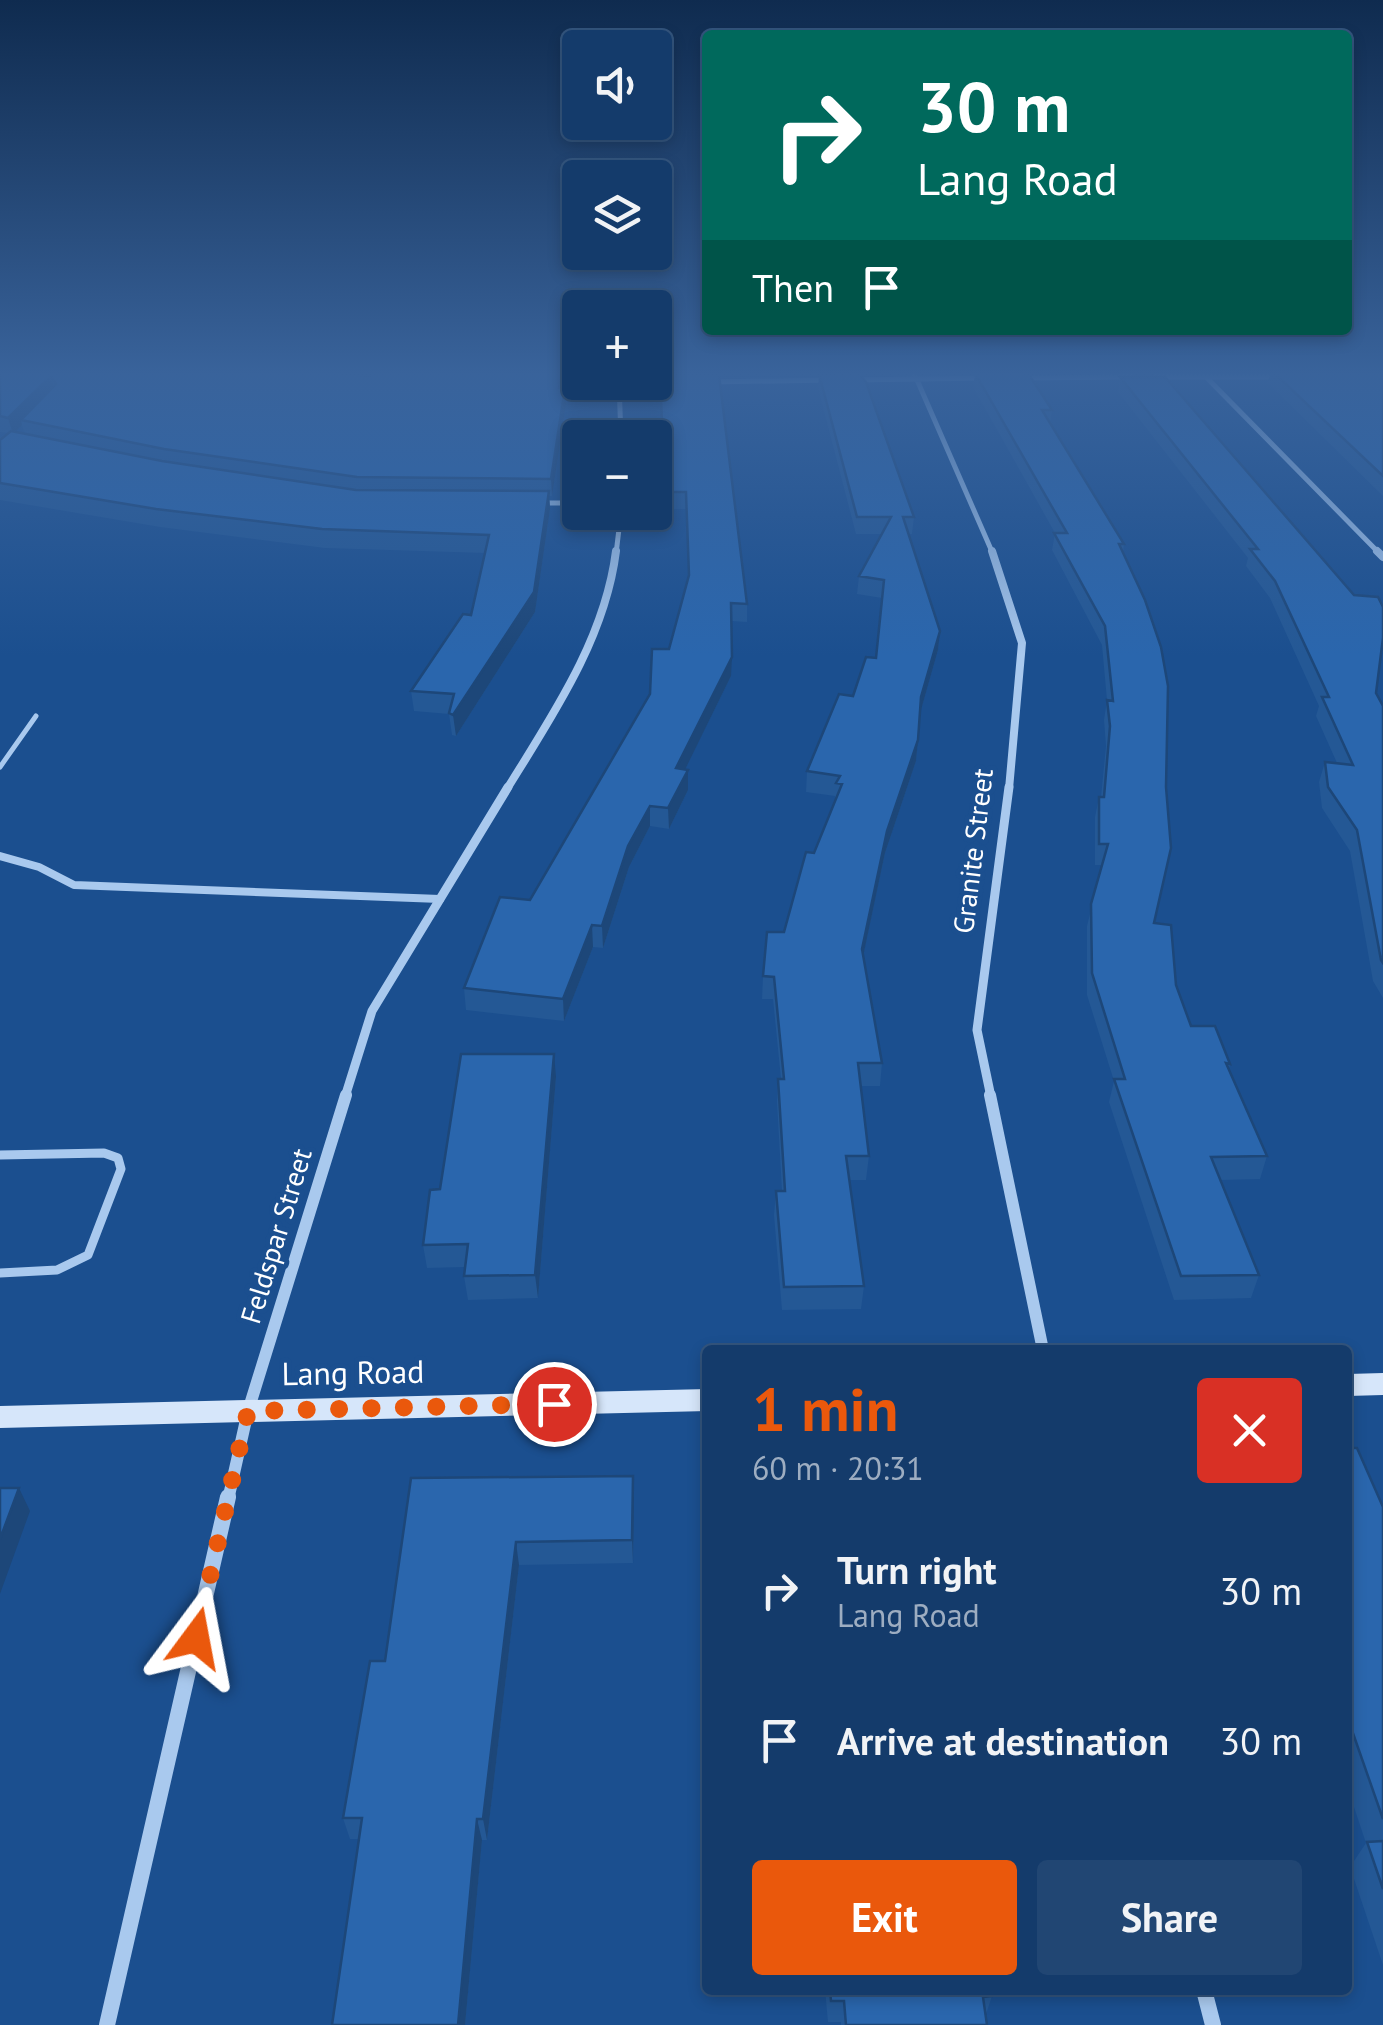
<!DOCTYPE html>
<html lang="en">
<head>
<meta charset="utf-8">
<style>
	:root { --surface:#143b6b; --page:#214673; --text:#f1f3f6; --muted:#9dadc1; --line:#33557e; --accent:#ea580c }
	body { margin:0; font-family:"PT Sans",sans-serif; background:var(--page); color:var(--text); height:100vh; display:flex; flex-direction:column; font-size:38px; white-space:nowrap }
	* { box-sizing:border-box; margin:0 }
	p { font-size:32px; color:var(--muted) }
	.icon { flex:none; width:55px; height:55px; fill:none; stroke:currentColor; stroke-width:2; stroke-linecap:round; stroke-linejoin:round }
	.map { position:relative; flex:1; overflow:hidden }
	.panel { position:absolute; left:702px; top:1345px; width:650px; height:650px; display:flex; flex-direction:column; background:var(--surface); border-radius:10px; box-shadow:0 5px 15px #0003,0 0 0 2px var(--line) }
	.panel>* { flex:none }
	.guide { position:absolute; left:702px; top:30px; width:650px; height:305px; border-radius:10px; box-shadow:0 5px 15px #0003,0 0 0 2px var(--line); background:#00695c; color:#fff; overflow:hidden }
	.fabs { position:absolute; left:562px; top:30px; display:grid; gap:20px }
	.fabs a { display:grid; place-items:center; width:110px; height:110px; border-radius:10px; background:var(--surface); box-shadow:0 5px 15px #0003,0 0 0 2px var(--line); font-size:50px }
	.pin { position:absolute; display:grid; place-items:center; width:85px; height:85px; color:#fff; margin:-42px; border:5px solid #fff; border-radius:50%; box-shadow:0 2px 10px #0007 }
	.me { position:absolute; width:110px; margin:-55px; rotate:13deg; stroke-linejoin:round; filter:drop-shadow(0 0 8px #0008) }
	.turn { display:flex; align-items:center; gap:35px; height:210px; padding:0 50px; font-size:45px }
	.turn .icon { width:130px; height:130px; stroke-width:2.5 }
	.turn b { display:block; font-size:70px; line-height:85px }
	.then { display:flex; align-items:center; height:95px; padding:0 50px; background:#0003; gap:20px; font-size:38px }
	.round { display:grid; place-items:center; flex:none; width:105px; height:105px; border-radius:10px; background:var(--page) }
	.headline { display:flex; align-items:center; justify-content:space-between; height:170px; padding:0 50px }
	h1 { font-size:60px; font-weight:600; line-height:75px; color:var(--accent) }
	.primary-button { display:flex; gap:20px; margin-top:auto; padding:20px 50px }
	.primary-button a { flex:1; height:115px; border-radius:10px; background:var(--accent); color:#fff; font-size:40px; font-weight:600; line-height:115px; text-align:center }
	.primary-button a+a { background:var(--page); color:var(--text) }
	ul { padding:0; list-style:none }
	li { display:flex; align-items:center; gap:30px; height:150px; padding:0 50px }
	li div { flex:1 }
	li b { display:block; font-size:38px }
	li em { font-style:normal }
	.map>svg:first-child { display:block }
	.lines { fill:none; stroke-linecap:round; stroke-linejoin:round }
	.lane-far2 { stroke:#a9c9ee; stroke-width:5 }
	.lane-far1 { stroke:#a9c9ee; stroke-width:8 }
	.lane { stroke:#a9c9ee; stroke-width:9 }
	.street-far4 { stroke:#a9c9ee; stroke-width:5 }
	.street-far3 { stroke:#a9c9ee; stroke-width:8 }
	.street-far2 { stroke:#a9c9ee; stroke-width:9 }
	.street-far1 { stroke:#a9c9ee; stroke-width:12 }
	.street { stroke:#a9c9ee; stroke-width:16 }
	.secondary { fill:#d6e6fa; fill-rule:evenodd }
	.wall { fill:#245895; fill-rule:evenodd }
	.shaded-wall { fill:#1d4779 }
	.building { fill:#2a66ad; stroke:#1d4779; stroke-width:2.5 }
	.route { stroke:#ea580c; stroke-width:18; stroke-dasharray:0 32.4 }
	.labels { text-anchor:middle; stroke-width:10; stroke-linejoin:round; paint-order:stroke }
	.street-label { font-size:28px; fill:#fff; stroke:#1b4f8f }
	.near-street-label { font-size:32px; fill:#fff; stroke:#1b4f8f }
</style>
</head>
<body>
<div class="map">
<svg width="1383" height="2025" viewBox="0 0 1383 2025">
	<rect width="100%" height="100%" fill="#1b4f8f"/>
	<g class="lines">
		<path class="lane-far2" d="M 0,767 L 36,716"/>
		<path class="lane-far1" d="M 0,856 L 39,867 L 74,885 L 440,899"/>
		<path class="lane" d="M 0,1155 L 104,1153 L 118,1158 L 121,1169 L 88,1255 L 57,1270 L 0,1273"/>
		<path class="street-far4" d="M 914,373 L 993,554
			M 1154,377 L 1282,377
			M 1206,377 L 1380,554
			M 1019,378 L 1132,377
			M 854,380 L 987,378
			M 549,382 L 672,383
			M 619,382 L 621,438
			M 709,382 L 832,380
			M 536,503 L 580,503
			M 616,554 L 621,512"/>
		<path class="street-far3" d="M 992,551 L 1022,643 L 1009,789
			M 1377,551 L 1383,557
			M 507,789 C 552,716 605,639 616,551"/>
		<path class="street-far2" d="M 345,1097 L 372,1011 L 508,787
			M 991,1097 L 977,1030 L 1009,787"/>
		<path class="street-far1" d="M 990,1095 L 1043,1350
			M 228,1500 L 248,1411 L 346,1095"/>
		<path class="street" d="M 1204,1990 L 1213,2025
			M 107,2025 L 228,1497"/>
		<path class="secondary" d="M 1383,1373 L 1383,1395 L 1348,1396 L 1348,1374 Z
			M 708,1389 L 708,1411 L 0,1428 L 0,1406 Z"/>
	</g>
	<path class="wall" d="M 371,373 L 564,373 L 564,376 L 561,376 L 562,388 L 565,388 L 566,404 L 552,496 L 549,496 L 550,509 L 535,612 L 456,736 L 452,735 L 449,714 L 414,711 L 411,691 L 471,615 L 485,553 L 325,548 L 160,527 L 0,500 L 0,436 L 1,439 L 8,433 L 0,432 L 0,374 L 370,376 ZM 22,425 L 25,434 L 15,432 Z
		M 660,373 L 717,373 L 747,604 L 747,622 L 731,621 L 731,676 L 685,769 L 688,770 L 688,790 L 669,829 L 650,826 L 629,867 L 603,948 L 593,947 L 564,1021 L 466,1010 L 464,988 L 530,900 L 650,694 L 669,649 L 689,577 L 686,509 L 666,509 Z
		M 814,373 L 854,373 L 914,517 L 912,534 L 908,534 L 940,631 L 938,650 L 920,713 L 916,761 L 885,853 L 863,956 L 882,1063 L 880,1086 L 860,1086 L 869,1156 L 866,1180 L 849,1180 L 864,1286 L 861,1309 L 782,1310 L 774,1215 L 776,1191 L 782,1191 L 777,1102 L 778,1079 L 781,1079 L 773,999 L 762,999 L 763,976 L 784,932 L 835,802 L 835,796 L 806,792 L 807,771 L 876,658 L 882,598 L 857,594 L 859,576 L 882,534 L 856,534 L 818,388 L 819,376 L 815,376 Z
		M 966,373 L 1028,373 L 1052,410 L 1050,424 L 1124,544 L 1123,552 L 1154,923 L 1191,1026 L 1230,1064 L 1229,1069 L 1267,1156 L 1260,1179 L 1221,1180 L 1259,1275 L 1251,1298 L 1174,1300 L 1109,1102 L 1114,1081 L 1087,995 L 1087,926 L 1102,865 L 1095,865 L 1095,817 L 1099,797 L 1101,797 L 1106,746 L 1104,720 L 1107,700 L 1102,645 L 1052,550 L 1055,533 L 973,387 L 975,374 L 967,374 Z
		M 1270,373 L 1383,373 L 1383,496 L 1268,383 Z
		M 1120,377 L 1376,693 L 1383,706 L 1383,998 L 1373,981 L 1350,851 L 1322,808 L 1319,782 L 1325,762 L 1337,763 L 1316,716 L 1319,706 L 1270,598 L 1246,566 L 1248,558 L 1118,392 Z
		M 556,1077 L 538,1298 L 468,1300 L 464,1276 L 465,1267 L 427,1268 L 423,1245 L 440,1189 Z
		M 1348,1448 L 1383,1507 L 1383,1965 L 1350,1867 L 1366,1843 L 1348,1789 Z
		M 411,1478 L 634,1499 L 633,1563 L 519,1565 L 487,1840 L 482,1840 L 465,2025 L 332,2025 L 359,1839 L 350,1839 L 343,1818 L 385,1661 Z
		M 825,1990 L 991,1990 L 992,1996 L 986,2014 L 987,2025 L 841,2025 L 841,2022 L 828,2022 Z"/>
	<path class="shaded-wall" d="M 51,376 L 55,391 L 21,420 L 22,425 L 13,434 L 8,418 Z
		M 565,388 L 566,404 L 552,496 L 551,479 Z
		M 549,491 L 550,509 L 535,612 L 456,736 L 453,715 Z
		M 940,631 L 938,650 L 919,717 L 921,697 Z
		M 732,657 L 731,676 L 676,788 L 676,768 Z
		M 918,740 L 916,761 L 885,853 L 860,971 L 862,949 L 887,831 Z
		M 688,770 L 688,790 L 669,829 L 668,808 Z
		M 650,806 L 650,826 L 629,867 L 603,948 L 602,926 L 628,846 Z
		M 592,925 L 593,947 L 564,1021 L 563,999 Z
		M 554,1054 L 556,1077 L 538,1298 L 535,1275 Z
		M 633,1476 L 634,1499 L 633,1563 L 632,1540 Z
		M 19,1488 L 30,1511 L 0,1594 L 0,1539 Z
		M 516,1542 L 519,1565 L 487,1840 L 483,1819 Z
		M 477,1819 L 482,1840 L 465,2025 L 458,2025 Z"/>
	<path class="building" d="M 3,373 L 336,373 L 370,376 L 371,373 L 561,373 L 559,388 L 565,388 L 551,479 L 357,477 L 164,449 L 21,420 L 56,384 L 51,376 L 8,418 L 0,416 L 0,374 Z
		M 859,373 L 866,382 L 914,517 L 903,517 L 940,631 L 921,697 L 918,740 L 887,831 L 862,949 L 882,1063 L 858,1063 L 869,1156 L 846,1156 L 864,1286 L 784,1287 L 776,1191 L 785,1191 L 778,1079 L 784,1079 L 774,977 L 763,976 L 767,932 L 784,932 L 806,852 L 814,853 L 842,784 L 836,783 L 840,776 L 807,771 L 839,694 L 853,696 L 866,657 L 876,658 L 884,580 L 859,576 L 891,517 L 857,517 L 819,374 Z
		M 975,373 L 1028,373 L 1052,410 L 1042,410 L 1124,544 L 1119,544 L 1145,600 L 1161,647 L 1168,686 L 1166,787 L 1171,848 L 1154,923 L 1171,925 L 1176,985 L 1191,1026 L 1215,1026 L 1230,1064 L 1226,1063 L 1267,1156 L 1211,1157 L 1259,1275 L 1181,1276 L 1114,1079 L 1125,1079 L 1092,973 L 1091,904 L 1108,844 L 1099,844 L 1099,797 L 1104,797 L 1110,726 L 1107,700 L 1113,701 L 1105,626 L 1054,533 L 1067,533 Z
		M 1274,373 L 1383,373 L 1383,476 Z
		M 660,375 L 719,375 L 747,604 L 731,603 L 732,657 L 676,768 L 688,770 L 668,808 L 650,806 L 628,846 L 602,926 L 592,925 L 563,999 L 464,988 L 500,897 L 530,900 L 650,694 L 652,649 L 669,649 L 689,575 L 686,492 L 665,492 Z
		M 1120,377 L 1165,377 L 1354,595 L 1378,597 L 1383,607 L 1383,638 L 1376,693 L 1383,706 L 1383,963 L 1381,960 L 1357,830 L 1328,787 L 1325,762 L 1353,765 L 1322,697 L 1329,697 L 1275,581 L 1250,549 L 1258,549 Z
		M 11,431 L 162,461 L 356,490 L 549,491 L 534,592 L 453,715 L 449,713 L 454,694 L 411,691 L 463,614 L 471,615 L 489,535 L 322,529 L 156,509 L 0,483 L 0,440 Z
		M 461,1054 L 554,1054 L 535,1275 L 464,1276 L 468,1244 L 423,1245 L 430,1190 L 440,1189 Z
		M 1348,1448 L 1357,1448 L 1383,1507 L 1383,1819 L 1348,1719 Z
		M 633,1476 L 632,1540 L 516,1542 L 483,1819 L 477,1819 L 458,2025 L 332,2025 L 362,1818 L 343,1818 L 370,1661 L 385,1661 L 411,1478 Z
		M 0,1488 L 19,1488 L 0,1539 Z
		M 1383,1841 L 1383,1889 L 1367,1842 Z
		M 830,1990 L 991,1990 L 992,1996 L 983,1997 L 987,2025 L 846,2025 L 844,2001 L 831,2001 Z"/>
	<linearGradient id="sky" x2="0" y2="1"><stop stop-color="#0f2b4f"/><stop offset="0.57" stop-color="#39639b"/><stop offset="1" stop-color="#39639b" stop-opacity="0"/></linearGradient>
	<rect width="1383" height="656" fill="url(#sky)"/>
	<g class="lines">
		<path class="route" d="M 196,1638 L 248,1411 L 554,1404"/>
	</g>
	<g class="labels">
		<g class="street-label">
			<text transform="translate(973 851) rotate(-83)" y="10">Granite Street</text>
			<text transform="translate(276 1236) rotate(-73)" y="10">Feldspar Street</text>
		</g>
		<g class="near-street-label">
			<text transform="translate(353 1373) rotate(-1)" y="11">Lang Road</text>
		</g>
	</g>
</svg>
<div class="fabs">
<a><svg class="icon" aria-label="sound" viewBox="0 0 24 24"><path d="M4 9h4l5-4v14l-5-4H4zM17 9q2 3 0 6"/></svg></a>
<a><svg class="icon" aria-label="layers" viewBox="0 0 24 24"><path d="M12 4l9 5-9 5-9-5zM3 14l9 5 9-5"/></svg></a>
<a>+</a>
<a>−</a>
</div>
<div class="pin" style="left:554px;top:1404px;background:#d93025"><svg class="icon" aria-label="arrive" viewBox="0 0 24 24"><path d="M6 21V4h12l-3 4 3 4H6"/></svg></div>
<svg class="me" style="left:196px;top:1638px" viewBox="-20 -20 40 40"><path d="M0-17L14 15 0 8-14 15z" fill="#ea580c" stroke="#fff" stroke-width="4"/></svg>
<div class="guide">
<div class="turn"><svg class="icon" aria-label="right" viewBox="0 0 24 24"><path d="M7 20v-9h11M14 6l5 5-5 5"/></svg><div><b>30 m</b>Lang Road</div></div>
<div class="then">Then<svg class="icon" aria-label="arrive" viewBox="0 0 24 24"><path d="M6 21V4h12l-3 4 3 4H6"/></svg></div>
</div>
<section class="panel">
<div class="headline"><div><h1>1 min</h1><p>60 m · 20:31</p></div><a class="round" style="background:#d93025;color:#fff"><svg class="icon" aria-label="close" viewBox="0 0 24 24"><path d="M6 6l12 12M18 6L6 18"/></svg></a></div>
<ul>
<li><svg class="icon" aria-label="right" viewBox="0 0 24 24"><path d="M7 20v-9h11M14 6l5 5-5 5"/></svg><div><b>Turn right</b><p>Lang Road</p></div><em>30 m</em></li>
<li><svg class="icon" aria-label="arrive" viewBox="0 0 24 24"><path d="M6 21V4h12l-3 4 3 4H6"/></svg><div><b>Arrive at destination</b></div><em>30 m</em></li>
</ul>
<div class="primary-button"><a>Exit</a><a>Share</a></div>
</section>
</div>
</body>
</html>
